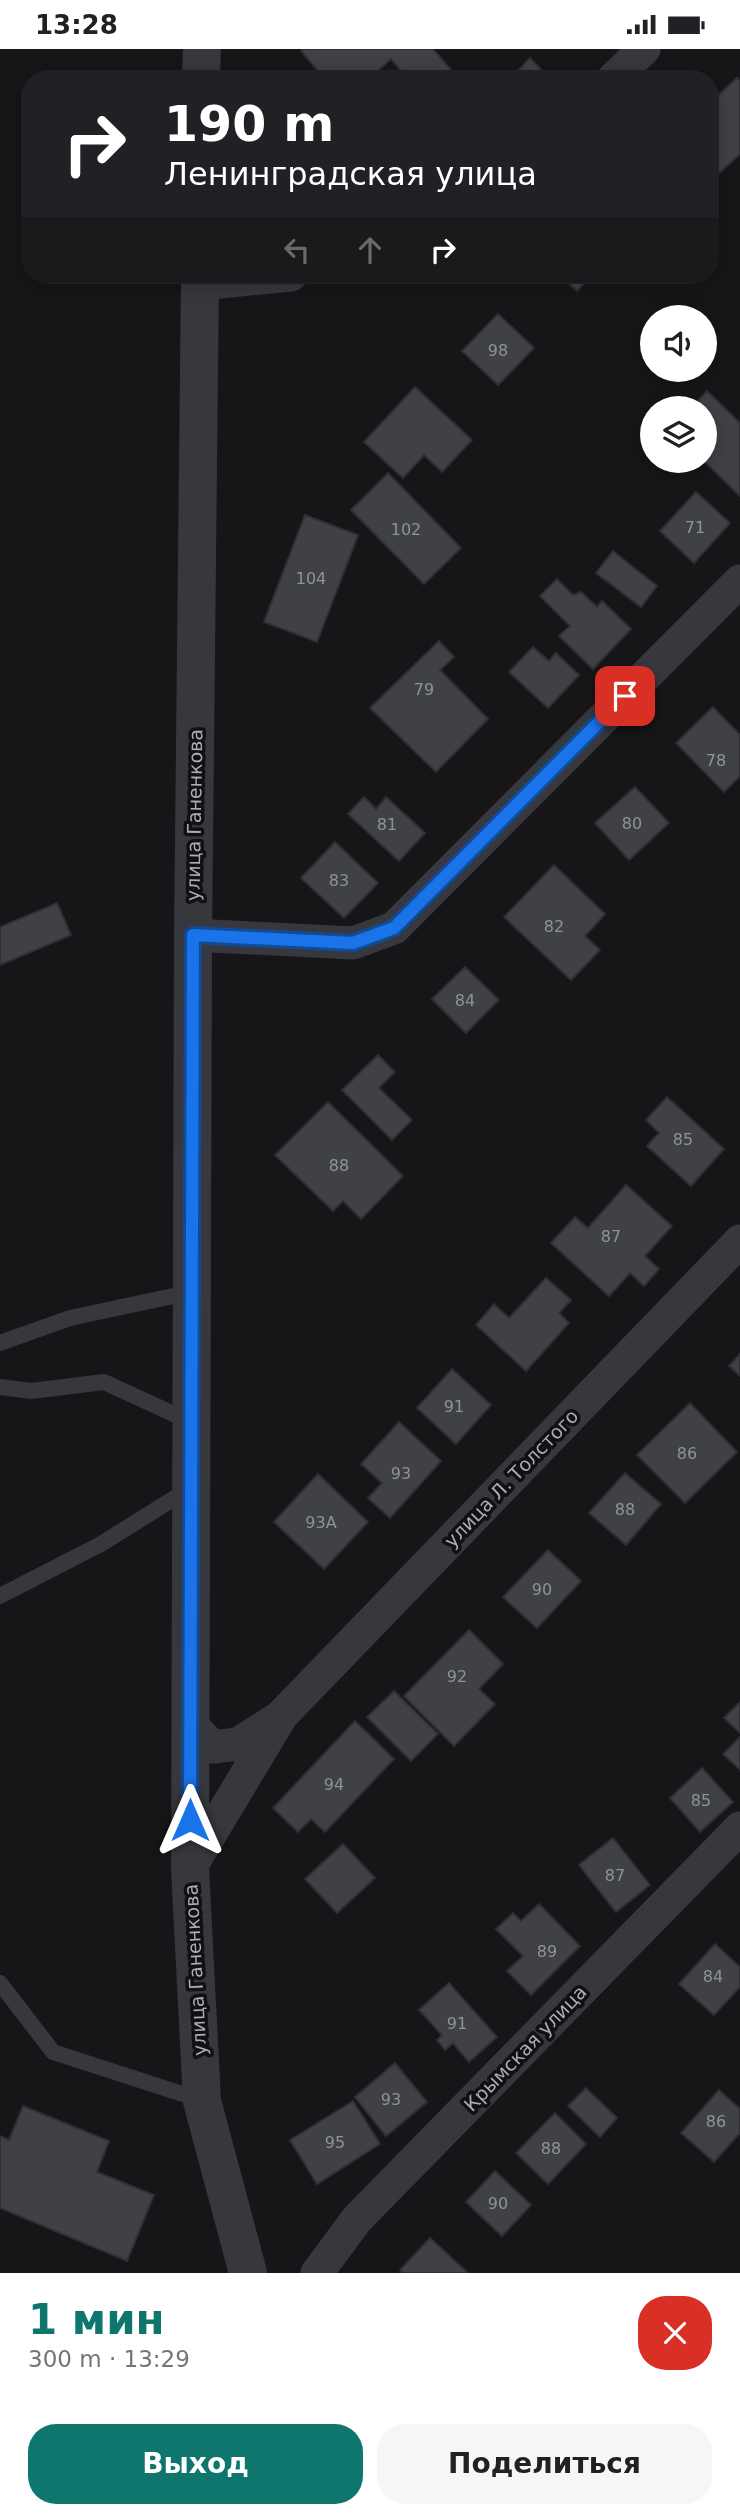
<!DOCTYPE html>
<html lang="ru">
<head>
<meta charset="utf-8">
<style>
	:root { --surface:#fff; --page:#f6f6f6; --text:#202124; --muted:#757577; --accent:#0f766e }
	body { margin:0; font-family:"DejaVu Sans",sans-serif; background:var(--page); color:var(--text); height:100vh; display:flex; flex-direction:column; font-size:26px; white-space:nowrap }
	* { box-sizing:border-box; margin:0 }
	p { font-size:23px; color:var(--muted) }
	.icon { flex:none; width:38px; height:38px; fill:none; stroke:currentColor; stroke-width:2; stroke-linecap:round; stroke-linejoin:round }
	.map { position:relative; height:2224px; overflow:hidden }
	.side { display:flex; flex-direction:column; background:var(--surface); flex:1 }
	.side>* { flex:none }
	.top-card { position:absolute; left:21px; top:21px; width:698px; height:214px; border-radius:28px; box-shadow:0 4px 18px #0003; background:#202124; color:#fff; overflow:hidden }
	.controls { position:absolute; left:640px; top:256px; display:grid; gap:14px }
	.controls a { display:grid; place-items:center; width:77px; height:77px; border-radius:50%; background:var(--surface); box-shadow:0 4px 18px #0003; font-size:35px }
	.pin { position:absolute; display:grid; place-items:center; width:60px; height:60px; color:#fff; margin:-30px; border-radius:14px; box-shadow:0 4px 10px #0006 }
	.me { position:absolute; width:77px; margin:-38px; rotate:0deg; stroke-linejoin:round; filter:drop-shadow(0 0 5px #0008) }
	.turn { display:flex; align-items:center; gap:24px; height:147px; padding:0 28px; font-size:32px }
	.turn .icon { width:91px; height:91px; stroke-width:2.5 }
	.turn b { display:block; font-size:49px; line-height:60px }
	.lanes { display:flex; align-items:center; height:66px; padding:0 28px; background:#0003; justify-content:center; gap:35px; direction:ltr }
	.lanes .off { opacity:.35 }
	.round { display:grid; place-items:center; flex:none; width:74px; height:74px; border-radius:28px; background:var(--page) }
	.head { display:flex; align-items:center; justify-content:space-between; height:119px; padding:0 28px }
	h1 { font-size:42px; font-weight:700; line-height:52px; color:var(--accent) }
	.primary-button { display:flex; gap:14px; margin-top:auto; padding:14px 28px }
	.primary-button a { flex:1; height:80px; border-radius:28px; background:var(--accent); color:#fff; font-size:28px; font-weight:700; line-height:80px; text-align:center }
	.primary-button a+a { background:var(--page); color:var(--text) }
	.status { display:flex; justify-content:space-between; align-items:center; height:49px; padding:0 35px; background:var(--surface); direction:ltr }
	.status svg { height:19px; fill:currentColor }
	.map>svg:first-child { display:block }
	.building { fill:#404145; stroke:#303034; stroke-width:2 }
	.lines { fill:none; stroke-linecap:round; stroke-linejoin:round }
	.service { stroke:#37383d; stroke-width:16 }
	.minor { stroke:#37383d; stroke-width:33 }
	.tertiary { stroke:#37383d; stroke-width:38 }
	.route-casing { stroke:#114b97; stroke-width:18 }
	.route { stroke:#1a73e8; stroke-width:12 }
	.labels { text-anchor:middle; stroke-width:7; stroke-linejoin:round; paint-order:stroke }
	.number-label { font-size:16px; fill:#8e929b }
	.street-label { font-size:19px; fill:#a8adb8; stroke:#111113 }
</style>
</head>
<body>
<div class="status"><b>13:28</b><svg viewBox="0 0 49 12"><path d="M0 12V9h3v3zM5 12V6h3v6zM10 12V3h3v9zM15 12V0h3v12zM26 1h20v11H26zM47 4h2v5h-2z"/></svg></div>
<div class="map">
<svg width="740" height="2224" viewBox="0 0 740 2224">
	<rect width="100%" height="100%" fill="#161618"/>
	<path class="building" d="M 303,0 L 433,0 L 459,30 L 408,30 L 391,10 L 369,30 L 325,30 L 301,2 Z
		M 530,9 L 550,30 L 510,30 Z
		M 737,29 L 740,32 L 740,105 L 715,128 L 710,122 L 710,54 Z
		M 560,226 L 592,226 L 577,242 Z
		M 498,265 L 534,299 L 498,336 L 462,302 Z
		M 415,338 L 472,391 L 442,423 L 424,406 L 403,429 L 364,393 Z
		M 707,342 L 740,374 L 740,447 L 703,411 L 705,411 L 705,359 L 691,359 Z
		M 388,424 L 461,499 L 424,535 L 351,461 Z
		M 696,443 L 730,474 L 694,514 L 660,482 Z
		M 305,466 L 358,486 L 317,593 L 264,573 Z
		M 613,502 L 657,537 L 641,558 L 596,524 Z
		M 557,530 L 573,546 L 581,543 L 597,558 L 602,552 L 631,580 L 593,620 L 559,587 L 570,577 L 540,547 Z
		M 439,592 L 454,608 L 440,621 L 488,670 L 436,723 L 370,659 Z
		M 533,598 L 549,612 L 556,604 L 579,626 L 548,659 L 509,623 Z
		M 713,658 L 740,686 L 740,727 L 724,743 L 676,694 Z
		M 635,738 L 669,774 L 629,811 L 595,774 Z
		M 364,748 L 376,760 L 386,748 L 425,784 L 399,812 L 348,765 Z
		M 335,793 L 378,834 L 344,869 L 301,829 Z
		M 554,816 L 605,865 L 585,887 L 600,901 L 571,931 L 504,868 Z
		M 57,854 L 71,886 L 0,916 L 0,878 Z
		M 465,918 L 499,951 L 466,984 L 432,950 Z
		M 378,1006 L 395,1023 L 379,1039 L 412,1071 L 392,1091 L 342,1041 Z
		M 667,1048 L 724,1100 L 691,1137 L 647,1097 L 659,1084 L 646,1071 Z
		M 328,1053 L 403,1127 L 361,1170 L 343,1152 L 333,1162 L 275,1106 Z
		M 626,1136 L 672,1177 L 645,1207 L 659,1220 L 644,1237 L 630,1224 L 609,1247 L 551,1194 L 575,1168 L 588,1179 Z
		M 546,1229 L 571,1251 L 559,1264 L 569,1274 L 526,1322 L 476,1276 L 494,1255 L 509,1269 Z
		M 740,1305 L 740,1327 L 729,1317 Z
		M 452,1320 L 491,1356 L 456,1395 L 417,1359 Z
		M 690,1354 L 737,1403 L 685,1454 L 637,1406 Z
		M 399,1373 L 441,1412 L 390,1469 L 368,1449 L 382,1434 L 361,1415 Z
		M 625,1424 L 661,1455 L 626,1496 L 589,1464 Z
		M 318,1425 L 368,1473 L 324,1520 L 274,1473 Z
		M 548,1501 L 581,1532 L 537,1579 L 503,1548 Z
		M 469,1581 L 503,1615 L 479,1640 L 495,1655 L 454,1697 L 404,1647 Z
		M 394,1642 L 438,1685 L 411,1712 L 367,1668 Z
		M 740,1653 L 740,1684 L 724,1669 Z
		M 355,1672 L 394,1710 L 325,1783 L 311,1770 L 298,1783 L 273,1759 Z
		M 740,1688 L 740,1721 L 723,1705 Z
		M 702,1719 L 733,1753 L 700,1783 L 670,1749 Z
		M 613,1789 L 650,1836 L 616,1863 L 579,1816 Z
		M 343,1795 L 375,1829 L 337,1864 L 305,1830 Z
		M 539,1855 L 580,1897 L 531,1946 L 507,1922 L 523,1907 L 496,1880 L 513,1864 L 521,1872 Z
		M 715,1895 L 740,1918 L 740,1938 L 714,1966 L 679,1935 Z
		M 449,1934 L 497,1988 L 469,2013 L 453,1994 L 445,2001 L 437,1991 L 442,1986 L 419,1961 Z
		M 395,2014 L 427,2053 L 386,2087 L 355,2048 Z
		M 586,2039 L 617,2069 L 600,2088 L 568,2057 Z
		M 719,2041 L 740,2060 L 740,2084 L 714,2113 L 681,2084 Z
		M 353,2052 L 380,2095 L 317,2135 L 290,2091 Z
		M 23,2057 L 109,2092 L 97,2123 L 154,2146 L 127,2212 L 0,2159 L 0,2087 L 9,2091 Z
		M 555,2064 L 586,2095 L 548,2135 L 516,2104 Z
		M 495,2122 L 531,2156 L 502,2187 L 466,2153 Z
		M 430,2189 L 468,2224 L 403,2224 L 400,2221 Z"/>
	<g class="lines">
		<path class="service" d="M 0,1294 L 70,1269 L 192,1243
			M 0,1338 L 31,1342 L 104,1333 L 191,1373
			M 0,1547 L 101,1495 L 189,1440
			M 0,1934 L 53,2003 L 201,2051"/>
		<path class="minor" d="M 613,30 L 644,0
			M 200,235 L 291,226
			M 193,886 L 353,894 L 394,879 L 740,532
			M 190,1675 L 213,1698 L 238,1695 L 277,1670
			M 190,1819 L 282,1666 L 740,1192
			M 317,2224 L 357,2170 L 740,1779"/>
		<path class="tertiary" d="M 201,30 L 202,0
			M 200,226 L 193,886 L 190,1819 L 202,2052 L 248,2224"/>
	</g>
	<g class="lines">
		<g class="route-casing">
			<path id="route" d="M 190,1771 L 193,886 L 353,894 L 394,879 L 625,647"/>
		</g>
		<use href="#route" class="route"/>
	</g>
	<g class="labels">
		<g class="number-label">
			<text x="498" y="307">98</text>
			<text x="695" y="484">71</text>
			<text x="406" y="486">102</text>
			<text x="311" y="535">104</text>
			<text x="424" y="646">79</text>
			<text x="716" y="717">78</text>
			<text x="632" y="780">80</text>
			<text x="387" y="781">81</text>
			<text x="339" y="837">83</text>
			<text x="554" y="883">82</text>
			<text x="465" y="957">84</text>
			<text x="683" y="1096">85</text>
			<text x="339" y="1122">88</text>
			<text x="611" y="1193">87</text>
			<text x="454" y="1363">91</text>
			<text x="687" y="1410">86</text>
			<text x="401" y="1430">93</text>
			<text x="625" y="1466">88</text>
			<text x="321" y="1479">93А</text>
			<text x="542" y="1546">90</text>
			<text x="457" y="1633">92</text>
			<text x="334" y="1741">94</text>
			<text x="701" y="1757">85</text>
			<text x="615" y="1832">87</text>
			<text x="547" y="1908">89</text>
			<text x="713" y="1933">84</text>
			<text x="457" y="1980">91</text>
			<text x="391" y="2056">93</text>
			<text x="716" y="2078">86</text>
			<text x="335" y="2099">95</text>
			<text x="551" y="2105">88</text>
			<text x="498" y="2160">90</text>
		</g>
		<g class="street-label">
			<text transform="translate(194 766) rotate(-89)" y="7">улица Ганенкова</text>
			<text transform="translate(511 1429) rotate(-46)" y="7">улица Л. Толстого</text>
			<text transform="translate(195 1921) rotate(-93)" y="7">улица Ганенкова</text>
			<text transform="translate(525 1999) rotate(-46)" y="7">Крымская улица</text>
		</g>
	</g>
</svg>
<div class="controls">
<a><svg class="icon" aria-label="sound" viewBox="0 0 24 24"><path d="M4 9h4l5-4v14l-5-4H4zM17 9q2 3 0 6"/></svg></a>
<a><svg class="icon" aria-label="layers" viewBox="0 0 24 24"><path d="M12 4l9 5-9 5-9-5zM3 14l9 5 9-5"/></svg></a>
</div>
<div class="pin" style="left:625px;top:647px;background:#d93025"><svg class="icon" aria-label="arrive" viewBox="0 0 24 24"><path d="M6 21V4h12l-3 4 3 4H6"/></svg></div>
<svg class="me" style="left:190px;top:1771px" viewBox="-20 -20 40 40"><path d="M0-17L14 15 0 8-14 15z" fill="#1a73e8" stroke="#fff" stroke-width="4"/></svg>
<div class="top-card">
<div class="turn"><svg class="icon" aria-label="right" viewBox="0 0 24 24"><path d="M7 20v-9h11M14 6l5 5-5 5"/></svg><div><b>190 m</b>Ленинградская улица</div></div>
<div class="lanes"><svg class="icon off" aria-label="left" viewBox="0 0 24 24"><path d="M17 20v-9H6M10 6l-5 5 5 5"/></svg><svg class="icon off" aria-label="ahead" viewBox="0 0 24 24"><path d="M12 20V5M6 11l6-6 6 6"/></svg><svg class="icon" aria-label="right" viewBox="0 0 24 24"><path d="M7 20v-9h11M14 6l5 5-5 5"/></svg></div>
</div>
</div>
<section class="side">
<div class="head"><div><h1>1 мин</h1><p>300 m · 13:29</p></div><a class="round" style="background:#d93025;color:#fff"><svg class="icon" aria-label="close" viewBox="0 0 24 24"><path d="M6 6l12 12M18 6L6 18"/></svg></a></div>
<div class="primary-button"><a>Выход</a><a>Поделиться</a></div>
</section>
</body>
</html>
